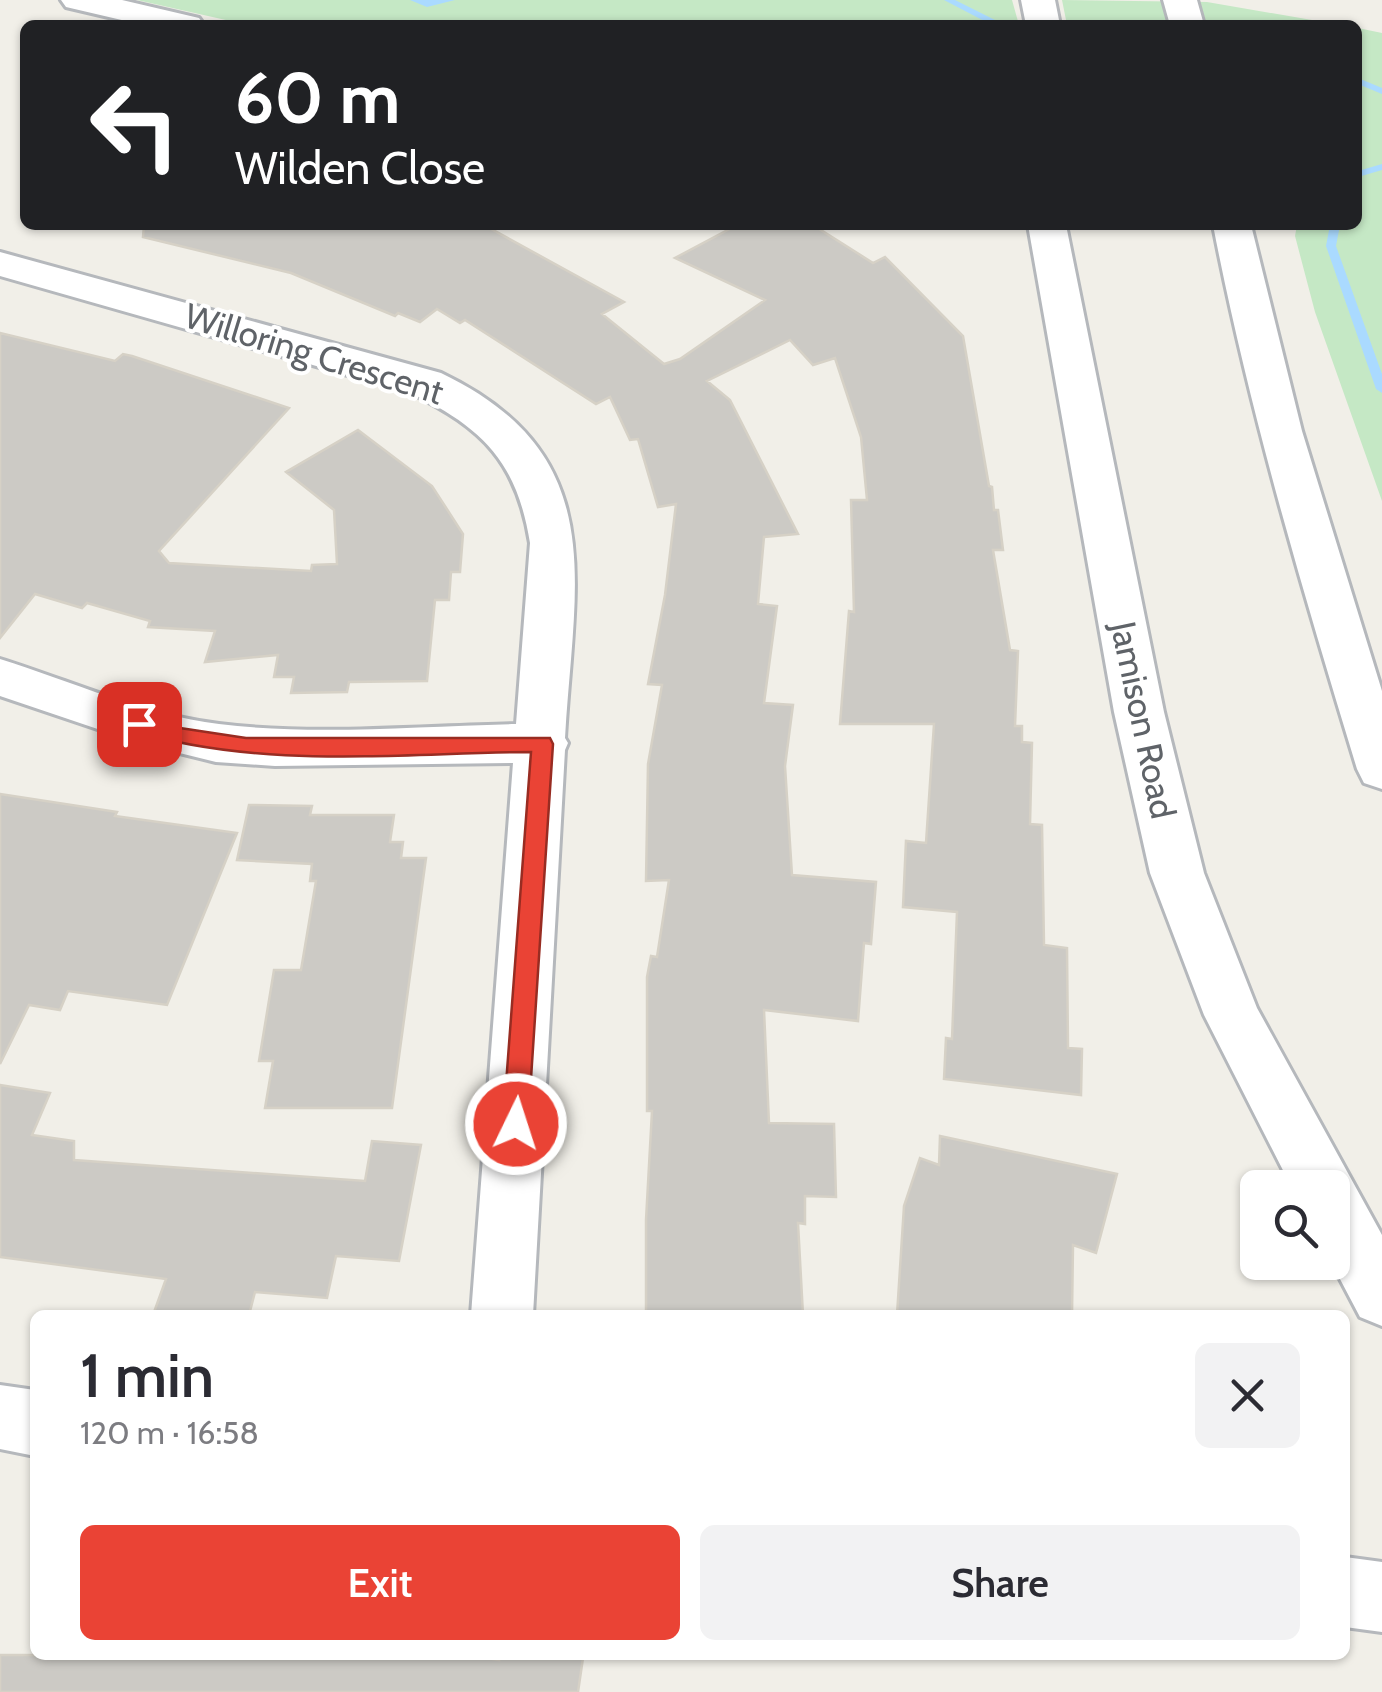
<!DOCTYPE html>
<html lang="en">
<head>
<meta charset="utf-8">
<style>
	:root { --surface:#fff; --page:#f2f2f3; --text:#2b2b33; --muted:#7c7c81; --accent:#ea4335 }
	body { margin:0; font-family:Cabin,sans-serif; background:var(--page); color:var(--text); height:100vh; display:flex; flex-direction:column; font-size:38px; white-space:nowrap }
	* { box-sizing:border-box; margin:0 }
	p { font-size:32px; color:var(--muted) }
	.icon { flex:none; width:55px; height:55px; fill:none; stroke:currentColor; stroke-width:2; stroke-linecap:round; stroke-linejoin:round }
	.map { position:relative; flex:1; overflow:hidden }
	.drawer { position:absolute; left:30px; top:1310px; width:1320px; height:350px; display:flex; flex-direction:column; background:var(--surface); border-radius:15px; box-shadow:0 2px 8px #0004 }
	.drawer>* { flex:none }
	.banner { position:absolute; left:20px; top:20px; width:1342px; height:210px; border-radius:15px; box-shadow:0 2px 8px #0004; background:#202124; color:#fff; overflow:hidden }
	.fabs { position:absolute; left:1240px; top:1170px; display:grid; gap:20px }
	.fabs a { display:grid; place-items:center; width:110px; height:110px; border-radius:15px; background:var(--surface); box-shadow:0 2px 8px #0004; font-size:50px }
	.pin { position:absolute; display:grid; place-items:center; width:85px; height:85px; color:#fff; margin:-42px; border-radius:20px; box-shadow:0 5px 15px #0006 }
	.me { position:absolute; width:110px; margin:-55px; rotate:4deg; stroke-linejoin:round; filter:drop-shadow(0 0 8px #0008) }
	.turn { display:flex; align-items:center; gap:35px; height:210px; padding:0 50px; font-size:45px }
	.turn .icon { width:130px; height:130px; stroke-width:2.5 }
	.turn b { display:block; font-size:70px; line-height:85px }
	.round { display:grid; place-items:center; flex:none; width:105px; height:105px; border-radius:15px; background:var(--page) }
	.summary { display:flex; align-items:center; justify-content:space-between; height:170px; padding:0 50px }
	h1 { font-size:60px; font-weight:600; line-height:75px }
	.primary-button { display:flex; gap:20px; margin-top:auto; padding:20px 50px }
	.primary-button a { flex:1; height:115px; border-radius:15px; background:var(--accent); color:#fff; font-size:40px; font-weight:600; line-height:115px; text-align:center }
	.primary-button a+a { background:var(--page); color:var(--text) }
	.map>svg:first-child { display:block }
	.green { fill:#c5e8c5 }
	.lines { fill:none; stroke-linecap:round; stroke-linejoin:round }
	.stream { fill:#aadaff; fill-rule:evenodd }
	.building { fill:#cccac5; stroke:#d6d1c6; stroke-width:2.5 }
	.minor-casing { stroke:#b5b8bc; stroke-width:6 }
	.minor { fill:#fff; fill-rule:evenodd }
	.route { fill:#ea4335; stroke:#982c22; stroke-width:2.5 }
	.labels { text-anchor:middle; stroke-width:8; stroke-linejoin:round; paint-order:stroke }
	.street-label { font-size:35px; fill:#5f6368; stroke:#fff }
</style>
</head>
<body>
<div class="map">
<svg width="1382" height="1692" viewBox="0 0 1382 1692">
	<rect width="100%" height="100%" fill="#f1efe8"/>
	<path class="green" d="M 137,0 L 1012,0 L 1019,25 L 248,25 Z
		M 1062,0 L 1207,2 L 1341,25 L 1067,25 Z
		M 1358,28 L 1382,33 L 1382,501 L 1315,312 L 1295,236 L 1297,225 L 1358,225 Z"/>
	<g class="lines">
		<path class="stream" d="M 410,0 L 455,0 L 427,7 Z
			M 944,0 L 955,0 L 995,20 L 1020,25 L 990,24 Z
			M 1358,78 L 1382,88 L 1382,94 L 1358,84 Z
			M 1382,164 L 1382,170 L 1358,177 L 1358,171 Z
			M 1330,225 L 1340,225 L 1336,246 L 1382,374 L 1382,393 L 1376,389 L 1326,246 Z"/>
	</g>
	<path class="building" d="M 144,225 L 484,225 L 624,302 L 602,314 L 664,364 L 680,359 L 765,300 L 675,258 L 737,225 L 813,225 L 873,263 L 885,257 L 963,336 L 989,486 L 992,487 L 994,510 L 998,510 L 1003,550 L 993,550 L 1010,650 L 1018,651 L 1015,726 L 1022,726 L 1022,742 L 1032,743 L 1030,824 L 1042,825 L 1044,945 L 1067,948 L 1068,1048 L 1082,1049 L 1081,1095 L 944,1079 L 946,1038 L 952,1039 L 957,912 L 903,907 L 906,841 L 926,843 L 934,724 L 840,724 L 849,611 L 854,612 L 851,500 L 867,500 L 861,437 L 835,358 L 813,365 L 790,340 L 707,381 L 730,400 L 798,534 L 764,537 L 758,604 L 777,606 L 764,703 L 793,705 L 785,766 L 792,875 L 876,882 L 871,944 L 864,943 L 858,1021 L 764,1010 L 769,1123 L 834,1124 L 836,1197 L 805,1196 L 805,1224 L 798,1223 L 803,1315 L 646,1315 L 646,1220 L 652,1111 L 647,1111 L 647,977 L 651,956 L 657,957 L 669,880 L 646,881 L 648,764 L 662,685 L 648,684 L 665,595 L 676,504 L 658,507 L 638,439 L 630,440 L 610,397 L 596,404 L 465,320 L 460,323 L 437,309 L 420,322 L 398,313 L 395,316 L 291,273 L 143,237 Z
		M 0,333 L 115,361 L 123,354 L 132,356 L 289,408 L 159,551 L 169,563 L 311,571 L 312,565 L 337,564 L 334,510 L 286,472 L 358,430 L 432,486 L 463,534 L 460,572 L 451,572 L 449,600 L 435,600 L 427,681 L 349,682 L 347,692 L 291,693 L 294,677 L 274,677 L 278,655 L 205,662 L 215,631 L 148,627 L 150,621 L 87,603 L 82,608 L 35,594 L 0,638 Z
		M 0,794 L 117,812 L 115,816 L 237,833 L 167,1005 L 68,991 L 60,1010 L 29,1005 L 0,1064 Z
		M 249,805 L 312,806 L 310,815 L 394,815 L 390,842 L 403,842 L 401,858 L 426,858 L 392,1108 L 265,1108 L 273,1061 L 259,1061 L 274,970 L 301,970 L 316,881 L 310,881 L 312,864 L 237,860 Z
		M 0,1085 L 50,1093 L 32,1135 L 74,1141 L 74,1160 L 365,1181 L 372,1141 L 421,1145 L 399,1261 L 336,1256 L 327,1298 L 255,1292 L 249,1315 L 153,1315 L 166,1279 L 0,1257 Z
		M 940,1136 L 1117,1174 L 1096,1253 L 1073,1245 L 1072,1315 L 897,1315 L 904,1206 L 920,1158 L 939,1165 Z
		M 0,1655 L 466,1655 L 499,1660 L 499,1655 L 564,1655 L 583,1658 L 578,1692 L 0,1692 Z"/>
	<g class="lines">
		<g class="minor-casing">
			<path id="minor" d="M 61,0 L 122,0 L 199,18 L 204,25 L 143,25 L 66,7 Z
				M 1021,0 L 1055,0 L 1060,25 L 1026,25 Z
				M 1163,0 L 1197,0 L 1204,25 L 1170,25 Z
				M 1028,225 L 1066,225 L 1164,712 L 1204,873 L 1257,1008 L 1382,1235 L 1382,1326 L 1360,1317 L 1331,1262 L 1332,1188 L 1292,1188 L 1204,1015 L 1150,873 L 1114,712 Z
				M 1213,225 L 1251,225 L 1302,431 L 1382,691 L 1382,789 L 1364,783 L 1357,769 C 1302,589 1249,410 1213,225 Z
				M 0,252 L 441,373 C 612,455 574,580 565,738 L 568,743 L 565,750 L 533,1315 L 471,1315 L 513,763 L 275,766 L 216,762 L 139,743 L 0,696 L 0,659 C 71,681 144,715 219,724 C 316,736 418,726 516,724 L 530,543 C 517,462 483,428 411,393 L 0,276 Z
				M 0,1385 L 35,1390 L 35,1456 L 0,1449 Z
				M 1345,1557 L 1382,1562 L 1382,1632 L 1345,1627 Z"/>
		</g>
		<use href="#minor" class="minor"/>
	</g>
	<path class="route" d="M 139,716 L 180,728 L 246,738 L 550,738 L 553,744 L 528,1124 L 525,1133 L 516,1136 L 507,1133 L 503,1124 L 531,752 C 399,753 259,770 131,730 L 128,724 L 131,718 Z"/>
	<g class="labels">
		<g class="street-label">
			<text transform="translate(314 354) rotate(17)" y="12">Willoring Crescent</text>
			<text transform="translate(1143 720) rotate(78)" y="12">Jamison Road</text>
		</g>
	</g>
</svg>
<div class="fabs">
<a><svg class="icon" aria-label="search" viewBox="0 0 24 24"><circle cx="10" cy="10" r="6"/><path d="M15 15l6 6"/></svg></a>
</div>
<div class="pin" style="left:139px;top:724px;background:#d93025"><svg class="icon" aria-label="arrive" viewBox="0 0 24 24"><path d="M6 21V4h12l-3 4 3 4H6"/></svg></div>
<svg class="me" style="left:516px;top:1124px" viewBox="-20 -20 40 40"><circle r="17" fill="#ea4335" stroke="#fff" stroke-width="3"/><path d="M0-11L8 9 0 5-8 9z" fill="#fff"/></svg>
<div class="banner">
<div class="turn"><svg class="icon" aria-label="left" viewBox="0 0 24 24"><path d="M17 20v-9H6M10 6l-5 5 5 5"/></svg><div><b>60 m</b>Wilden Close</div></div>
</div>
<section class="drawer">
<div class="summary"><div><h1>1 min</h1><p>120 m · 16:58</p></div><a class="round"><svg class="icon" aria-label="close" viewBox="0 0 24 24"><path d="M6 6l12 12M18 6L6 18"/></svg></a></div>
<div class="primary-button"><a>Exit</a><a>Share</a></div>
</section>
</div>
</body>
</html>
